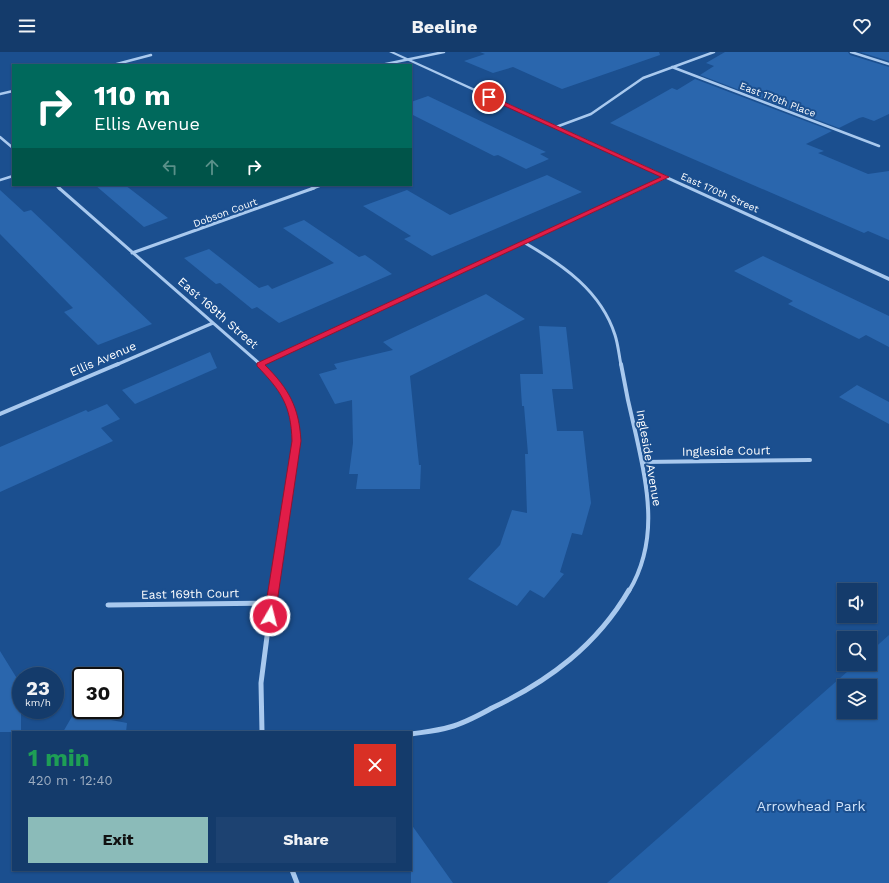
<!DOCTYPE html>
<html lang="en">
<head>
<meta charset="utf-8">
<style>
	:root { --surface:#143b6b; --page:#1d4271; --text:#f1f3f6; --muted:#9dadc1; --line:#33557e; --accent:#8bbbb9 }
	body { margin:0; font-family:"Work Sans",sans-serif; background:var(--page); color:var(--text); height:100vh; display:flex; flex-direction:column; font-size:15px; white-space:nowrap }
	* { box-sizing:border-box; margin:0 }
	p { font-size:13px; color:var(--muted) }
	.icon { flex:none; width:22px; height:22px; fill:none; stroke:currentColor; stroke-width:2; stroke-linecap:round; stroke-linejoin:round }
	.map { position:relative; flex:1; overflow:hidden }
	.side { position:absolute; left:12px; top:679px; width:400px; height:140px; display:flex; flex-direction:column; background:var(--surface); border-radius:0px; box-shadow:0 1px 3px #0004,0 0 0 1px var(--line) }
	.side>* { flex:none }
	.top-card { position:absolute; left:12px; top:12px; width:400px; height:122px; border-radius:0px; box-shadow:0 1px 3px #0004,0 0 0 1px var(--line); background:#00695c; color:#fff; overflow:hidden }
	.controls { position:absolute; left:837px; top:531px; display:grid; gap:8px }
	.controls a { display:grid; place-items:center; width:40px; height:40px; border-radius:0px; background:var(--surface); box-shadow:0 1px 3px #0004,0 0 0 1px var(--line); font-size:20px }
	.speed { position:absolute; left:12px; top:615px; display:flex; gap:8px; font-size:20px; font-weight:700; text-align:center }
	.speed>* { display:grid; place-content:center; width:52px; height:52px; border-radius:50%; background:var(--surface); box-shadow:0 1px 3px #0004,0 0 0 1px var(--line); line-height:1 }
	.speed small { font-size:10px; font-weight:400 }
	.speed .limit { border:2px solid #111; border-radius:6px; background:#fff; color:#111 }
	.pin { position:absolute; display:grid; place-items:center; width:34px; height:34px; color:#fff; margin:-17px; border:2px solid #fff; border-radius:50%; box-shadow:0 1px 4px #0007 }
	.me { position:absolute; width:44px; margin:-22px; rotate:8deg; stroke-linejoin:round; filter:drop-shadow(0 0 3px #0008) }
	.turn { display:flex; align-items:center; gap:14px; height:84px; padding:0 16px; font-size:18px }
	.turn .icon { width:52px; height:52px; stroke-width:2.5 }
	.turn b { display:block; font-size:28px; line-height:34px }
	.lanes { display:flex; align-items:center; height:38px; padding:0 16px; background:#0003; justify-content:center; gap:20px; direction:ltr }
	.lanes .off { opacity:.35 }
	.round { display:grid; place-items:center; flex:none; width:42px; height:42px; border-radius:0px; background:var(--page) }
	.summary { display:flex; align-items:center; justify-content:space-between; height:68px; padding:0 16px }
	h1 { font-size:24px; font-weight:700; line-height:30px; color:#1e9e55 }
	.action { display:flex; gap:8px; margin-top:auto; padding:8px 16px }
	.action a { flex:1; height:46px; border-radius:0px; background:var(--accent); color:#111; font-size:16px; font-weight:700; line-height:46px; text-align:center }
	.action a+a { background:var(--page); color:var(--text) }
	header { display:flex; justify-content:space-between; align-items:center; height:52px; padding:0 16px; background:var(--surface); font-size:18px; font-weight:700 }
	.map>svg:first-child { display:block }
	.green { fill:#2461a8; fill-rule:evenodd }
	.building { fill:#2a66ad }
	.lines { fill:none; stroke-linecap:round; stroke-linejoin:round }
	.minor-far3 { stroke:#a9c9ee; stroke-width:2.5 }
	.minor-far2 { stroke:#a9c9ee; stroke-width:3 }
	.minor-far1 { stroke:#a9c9ee; stroke-width:4 }
	.minor { stroke:#a9c9ee; stroke-width:5 }
	.tertiary { fill:#a9c9ee; fill-rule:evenodd }
	.route { fill:#e11d48; stroke:#92132f }
	.labels { text-anchor:middle; stroke-width:4; stroke-linejoin:round; paint-order:stroke }
	.far-street-label { font-size:10px; fill:#fff; stroke:#1b4f8f }
	.street-label { font-size:12px; fill:#fff; stroke:#1b4f8f }
	.near-park-label { font-size:14px; fill:#cfe3fa; stroke:#1b4f8f }
</style>
</head>
<body>
<header><svg class="icon" aria-label="menu" viewBox="0 0 24 24"><path d="M4 6h16M4 12h16M4 18h16"/></svg>Beeline<svg class="icon" aria-label="heart" viewBox="0 0 24 24"><path d="M12 20l-8-8c-3-5 5-10 8-4 3-6 11-1 8 4z"/></svg></header>
<div class="map">
<svg width="889" height="831" viewBox="0 0 889 831">
	<rect width="100%" height="100%" fill="#1b4f8f"/>
	<path class="green" d="M 889,583 L 889,831 L 607,831 L 856,612 L 870,612 L 870,600 ZM 844,634 L 870,634 L 870,660 L 844,660 Z"/>
	<path class="building" d="M 480,0 L 659,0 L 660,3 L 562,37 L 513,15 L 493,21 L 464,9 L 485,2 Z
		M 725,0 L 848,0 L 850,3 L 889,15 L 889,62 L 874,69 L 863,65 L 859,66 L 839,76 L 700,23 L 714,14 L 706,11 Z
		M 860,0 L 889,0 L 889,9 Z
		M 695,27 L 832,79 L 806,92 L 824,99 L 818,101 L 868,122 L 889,119 L 889,188 L 868,179 L 864,181 L 610,71 L 672,36 L 677,38 Z
		M 428,44 L 546,100 L 540,102 L 549,107 L 526,117 L 498,103 L 494,104 L 411,62 L 411,50 Z
		M 547,123 L 582,140 L 432,204 L 404,187 L 411,184 L 363,154 L 407,138 L 450,163 Z
		M 95,133 L 125,133 L 168,166 L 144,175 Z
		M 0,138 L 24,160 L 31,158 L 152,272 L 98,293 L 64,260 L 73,256 L 0,182 Z
		M 304,168 L 359,205 L 365,203 L 392,222 L 279,271 L 257,255 L 252,257 L 220,231 L 216,232 L 184,206 L 209,197 L 259,236 L 268,233 L 272,237 L 334,211 L 283,176 Z
		M 763,204 L 889,264 L 889,295 L 866,283 L 859,287 L 788,252 L 793,249 L 734,219 Z
		M 486,242 L 525,267 L 410,324 L 419,413 L 421,413 L 420,437 L 356,437 L 358,422 L 349,422 L 353,391 L 352,348 L 335,352 L 319,322 L 337,317 L 334,312 L 393,298 L 383,290 Z
		M 539,274 L 566,275 L 573,337 L 552,337 L 557,379 L 583,379 L 591,451 L 582,483 L 572,481 L 560,520 L 564,522 L 544,546 L 530,538 L 517,554 L 468,527 L 500,493 L 512,458 L 527,461 L 525,402 L 528,402 L 524,354 L 522,354 L 520,322 L 543,322 Z
		M 210,300 L 217,316 L 135,352 L 122,338 Z
		M 857,333 L 889,350 L 889,372 L 839,345 Z
		M 107,352 L 120,367 L 101,376 L 113,389 L 0,440 L 0,395 L 86,358 L 88,360 Z
		M 0,599 L 21,633 L 21,680 L 0,680 Z
		M 74,661 L 127,671 L 126,680 L 63,680 Z
		M 411,772 L 453,831 L 411,831 Z"/>
	<g class="lines">
		<path class="minor-far3" d="M 851,0 L 889,12
			M 113,13 L 151,3
			M 381,13 L 444,0
			M 672,15 L 879,94
			M 0,42 L 13,39
			M 556,75 L 591,62 L 643,26 L 714,0
			M 0,85 L 13,96
			M 0,128 L 13,124
			M 56,133 L 60,137
			M 311,137 L 322,133
			M 640,137 L 666,125"/>
		<path class="minor-far2" d="M 59,136 L 261,313
			M 525,191 C 563,213 601,239 615,283 C 618,292 619,303 621,313
			M 132,201 L 314,136
			M 260,312 L 642,136
			M 116,313 L 213,271"/>
		<path class="minor-far1" d="M 260,312 C 283,336 294,354 297,389 L 273,539
			M 621,312 C 625,335 630,359 636,383 C 648,437 659,489 629,539
			M 0,362 L 118,312
			M 642,410 L 810,408"/>
		<path class="minor" d="M 108,553 L 271,551
			M 262,680 L 261,631 L 273,538
			M 411,682 C 424,680 437,679 450,675 C 465,671 479,663 492,656 C 549,629 597,593 629,538
			M 292,818 L 297,831"/>
		<path class="tertiary" d="M 389,0 L 394,0 L 889,225 L 889,229 Z"/>
	</g>
	<path class="route" d="M 487,44 L 491,44 L 669,125 L 265,313 C 289,337 299,355 301,389 L 275,564 L 273,567 L 266,567 L 264,564 L 292,389 C 291,353 281,339 257,314 L 257,311 L 661,125 L 487,46 Z"/>
	<g class="labels">
		<g class="far-street-label">
			<text transform="translate(778 47) rotate(21)" y="4">East 170th Place</text>
			<text transform="translate(720 140) rotate(24)" y="4">East 170th Street</text>
			<text transform="translate(225 160) rotate(-20)" y="4">Dobson Court</text>
		</g>
		<g class="street-label">
			<text transform="translate(218 261) rotate(41)" y="4">East 169th Street</text>
			<text transform="translate(103 307) rotate(-23)" y="4">Ellis Avenue</text>
			<text transform="translate(726 399) rotate(-1)" y="4">Ingleside Court</text>
			<text transform="translate(649 406) rotate(80)" y="4">Ingleside Avenue</text>
			<text transform="translate(190 542) rotate(-1)" y="4">East 169th Court</text>
		</g>
		<g class="near-park-label">
			<text x="811" y="759">Arrowhead Park</text>
		</g>
	</g>
</svg>
<div class="controls">
<a><svg class="icon" aria-label="sound" viewBox="0 0 24 24"><path d="M4 9h4l5-4v14l-5-4H4zM17 9q2 3 0 6"/></svg></a>
<a><svg class="icon" aria-label="search" viewBox="0 0 24 24"><circle cx="10" cy="10" r="6"/><path d="M15 15l6 6"/></svg></a>
<a><svg class="icon" aria-label="layers" viewBox="0 0 24 24"><path d="M12 4l9 5-9 5-9-5zM3 14l9 5 9-5"/></svg></a>
</div>
<div class="speed"><div>23<small>km/h</small></div><div class="limit">30</div></div>
<div class="pin" style="left:489px;top:45px;background:#d93025"><svg class="icon" aria-label="arrive" viewBox="0 0 24 24"><path d="M6 21V4h12l-3 4 3 4H6"/></svg></div>
<svg class="me" style="left:270px;top:564px" viewBox="-20 -20 40 40"><circle r="17" fill="#e11d48" stroke="#fff" stroke-width="3"/><path d="M0-11L8 9 0 5-8 9z" fill="#fff"/></svg>
<div class="top-card">
<div class="turn"><svg class="icon" aria-label="right" viewBox="0 0 24 24"><path d="M7 20v-9h11M14 6l5 5-5 5"/></svg><div><b>110 m</b>Ellis Avenue</div></div>
<div class="lanes"><svg class="icon off" aria-label="left" viewBox="0 0 24 24"><path d="M17 20v-9H6M10 6l-5 5 5 5"/></svg><svg class="icon off" aria-label="ahead" viewBox="0 0 24 24"><path d="M12 20V5M6 11l6-6 6 6"/></svg><svg class="icon" aria-label="right" viewBox="0 0 24 24"><path d="M7 20v-9h11M14 6l5 5-5 5"/></svg></div>
</div>
<section class="side">
<div class="summary"><div><h1>1 min</h1><p>420 m · 12:40</p></div><a class="round" style="background:#d93025;color:#fff"><svg class="icon" aria-label="close" viewBox="0 0 24 24"><path d="M6 6l12 12M18 6L6 18"/></svg></a></div>
<div class="action"><a>Exit</a><a>Share</a></div>
</section>
</div>
</body>
</html>
